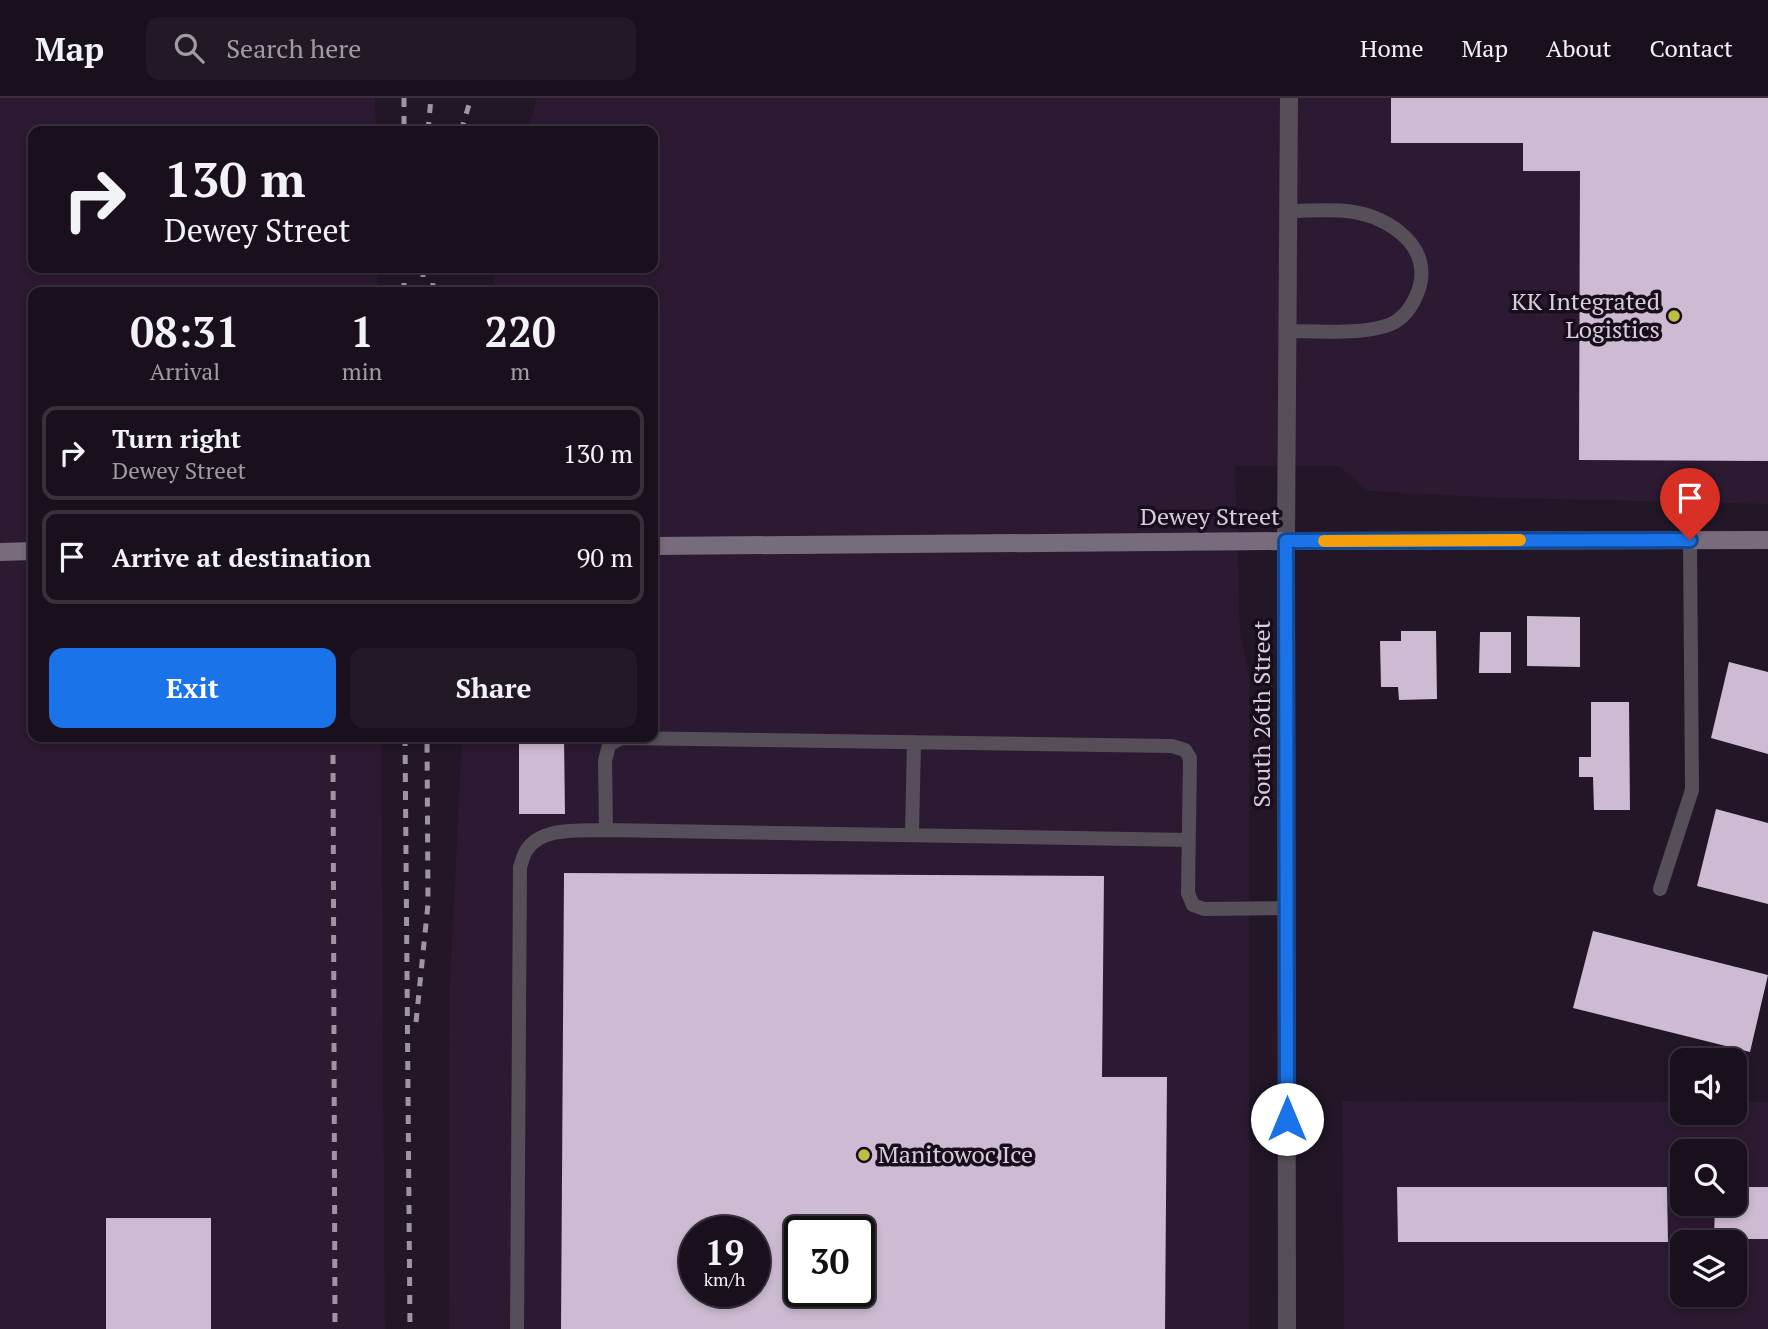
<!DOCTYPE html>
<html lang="en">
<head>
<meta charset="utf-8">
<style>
	:root { --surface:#1a101d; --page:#231926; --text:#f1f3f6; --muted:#9f9da4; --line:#38303b; --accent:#1a73e8 }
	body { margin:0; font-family:"PT Serif",serif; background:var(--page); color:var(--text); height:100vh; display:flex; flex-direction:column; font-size:26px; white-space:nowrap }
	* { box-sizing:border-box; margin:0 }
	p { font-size:23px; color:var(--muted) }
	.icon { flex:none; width:38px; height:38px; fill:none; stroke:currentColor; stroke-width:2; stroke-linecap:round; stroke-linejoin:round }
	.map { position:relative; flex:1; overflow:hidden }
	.drawer { position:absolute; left:28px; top:189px; width:630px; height:455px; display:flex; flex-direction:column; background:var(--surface); border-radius:14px; box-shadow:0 4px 10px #0003,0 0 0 2px var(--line) }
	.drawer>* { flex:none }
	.guide { position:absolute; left:28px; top:28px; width:630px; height:147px; border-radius:14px; box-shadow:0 4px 10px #0003,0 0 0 2px var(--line); background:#1a101d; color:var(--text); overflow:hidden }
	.buttons { position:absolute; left:1670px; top:950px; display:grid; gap:14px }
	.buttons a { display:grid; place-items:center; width:77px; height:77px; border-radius:14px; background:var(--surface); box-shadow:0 4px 10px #0003,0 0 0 2px var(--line); font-size:35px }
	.speed { position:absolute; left:679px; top:1118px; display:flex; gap:14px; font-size:35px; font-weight:700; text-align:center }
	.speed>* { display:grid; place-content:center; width:91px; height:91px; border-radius:50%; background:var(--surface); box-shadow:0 4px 10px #0003,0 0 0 2px var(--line); line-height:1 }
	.speed small { font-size:18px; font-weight:400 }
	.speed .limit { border:4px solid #111; border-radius:10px; background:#fff; color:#111 }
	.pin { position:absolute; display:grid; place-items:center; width:60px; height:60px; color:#fff; margin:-72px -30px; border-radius:50% 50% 50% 0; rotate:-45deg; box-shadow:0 0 7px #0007 }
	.pin .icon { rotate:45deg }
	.me { position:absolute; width:77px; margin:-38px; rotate:0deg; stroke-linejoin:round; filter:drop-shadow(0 0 5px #0008) }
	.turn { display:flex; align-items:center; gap:24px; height:147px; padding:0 21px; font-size:32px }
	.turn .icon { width:91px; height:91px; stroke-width:2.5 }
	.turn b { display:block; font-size:49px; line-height:60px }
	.eta { display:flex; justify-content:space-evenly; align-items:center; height:119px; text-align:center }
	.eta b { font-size:42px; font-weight:800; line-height:49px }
	.action { display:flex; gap:14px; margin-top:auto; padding:14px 21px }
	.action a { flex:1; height:80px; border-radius:14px; background:var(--accent); color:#fff; font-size:28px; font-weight:800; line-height:80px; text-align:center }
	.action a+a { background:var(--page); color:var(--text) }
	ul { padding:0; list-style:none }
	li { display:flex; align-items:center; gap:21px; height:94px; margin:0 14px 10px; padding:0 7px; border:4px solid var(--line); border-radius:14px }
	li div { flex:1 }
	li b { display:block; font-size:26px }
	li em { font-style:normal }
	header { display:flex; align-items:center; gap:42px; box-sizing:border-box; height:98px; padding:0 35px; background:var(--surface); border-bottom:2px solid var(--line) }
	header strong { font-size:33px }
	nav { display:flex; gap:38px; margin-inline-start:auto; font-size:24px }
	.search { width:490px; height:63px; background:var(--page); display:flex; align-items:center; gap:18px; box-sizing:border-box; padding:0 24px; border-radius:14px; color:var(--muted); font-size:26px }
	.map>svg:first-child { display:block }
	.built { fill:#2b1a31; fill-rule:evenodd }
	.building { fill:#ccbbd2; fill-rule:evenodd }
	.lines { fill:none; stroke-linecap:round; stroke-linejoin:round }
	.lane { stroke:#564e59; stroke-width:14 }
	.street { stroke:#564e59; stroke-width:18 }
	.secondary { stroke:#786b7c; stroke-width:18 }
	.rail { stroke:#9f95a2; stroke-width:5; stroke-dasharray:9 9; stroke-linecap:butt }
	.route-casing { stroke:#114b97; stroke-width:18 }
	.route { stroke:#1a73e8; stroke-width:12 }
	.slow { stroke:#f59e0b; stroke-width:12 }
	.poi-dot { fill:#bcbf43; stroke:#190d1d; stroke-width:2.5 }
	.labels { text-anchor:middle; stroke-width:7; stroke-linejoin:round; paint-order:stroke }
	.poi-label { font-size:24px; fill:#d6ced9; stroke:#190d1d; text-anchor:end }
	.street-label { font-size:24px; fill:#d6ced9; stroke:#190d1d }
</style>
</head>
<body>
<header>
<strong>Map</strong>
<div class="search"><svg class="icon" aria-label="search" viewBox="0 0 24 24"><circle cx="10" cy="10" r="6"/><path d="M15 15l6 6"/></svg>Search here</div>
<nav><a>Home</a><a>Map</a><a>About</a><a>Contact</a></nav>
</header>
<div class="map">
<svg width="1768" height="1231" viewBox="0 0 1768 1231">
	<rect width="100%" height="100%" fill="#221627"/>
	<path class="built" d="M 0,0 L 375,0 L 376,33 L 33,33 L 33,170 L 377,170 L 377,194 L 33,194 L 33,639 L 381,639 L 385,1231 L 0,1231 Z
		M 537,0 L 1768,0 L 1768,406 L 1498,400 L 1368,393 L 1339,368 L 1235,368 L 1240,533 L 1249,578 L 1249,1231 L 449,1231 L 450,883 L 462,639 L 653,639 L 653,194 L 492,194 L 496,170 L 653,170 L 653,33 L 528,33 ZM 695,1134 L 754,1134 L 754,1194 L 695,1194 ZM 800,1134 L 859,1134 L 859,1194 L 800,1194 Z
		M 1342,1003 L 1682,1004 L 1682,1015 L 1734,1015 L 1734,1004 L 1768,1004 L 1768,1231 L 1344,1231 ZM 1682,1054 L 1734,1054 L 1734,1106 L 1682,1106 ZM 1682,1144 L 1734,1144 L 1734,1197 L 1682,1197 Z"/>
	<path class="building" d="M 1391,0 L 1768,0 L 1768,363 L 1579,362 L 1580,73 L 1523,73 L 1523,45 L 1391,45 Z
		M 1527,518 L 1580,519 L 1580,569 L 1527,568 Z
		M 1401,533 L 1436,533 L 1437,601 L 1399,602 L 1398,589 L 1381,589 L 1380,543 L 1401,543 Z
		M 1480,534 L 1511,534 L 1511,575 L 1479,575 Z
		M 1729,564 L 1768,574 L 1768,656 L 1711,640 Z
		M 1591,604 L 1629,604 L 1630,712 L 1594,712 L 1593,679 L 1579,679 L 1579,659 L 1591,659 Z
		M 519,639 L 564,639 L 565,716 L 519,716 Z
		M 1716,711 L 1768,725 L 1768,806 L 1697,788 Z
		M 564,775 L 1104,778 L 1102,979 L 1167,979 L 1165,1231 L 561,1231 ZM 695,1134 L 754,1134 L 754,1194 L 695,1194 ZM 800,1134 L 859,1134 L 859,1194 L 800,1194 Z
		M 1593,833 L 1768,877 L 1750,954 L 1573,910 Z
		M 1397,1089 L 1667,1089 L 1668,1144 L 1398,1144 Z
		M 1734,1089 L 1768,1089 L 1768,1141 L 1714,1141 L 1715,1106 L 1734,1106 Z
		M 106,1120 L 211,1120 L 211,1231 L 106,1231 Z"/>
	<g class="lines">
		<path class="lane" d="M 1287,233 C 1314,233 1377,238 1398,222 C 1410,214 1419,195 1421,182 C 1426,141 1382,117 1347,113 C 1328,111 1307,113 1288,113
			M 606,732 L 605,663 L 609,647 L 621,640 L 1172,648 L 1185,652 L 1190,660 L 1188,795 L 1193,807 L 1204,811 L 1286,810
			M 912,737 L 914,644
			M 1660,791 L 1692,692 L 1690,442
			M 517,1231 L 520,769 C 522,764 523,758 526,753 C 541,728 581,733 606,732 L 1189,742"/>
		<path class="street" d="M 1287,1231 L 1286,443 L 1289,0"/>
		<path class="secondary" d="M 653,448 L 1286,443 L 1768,442
			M 0,454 L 33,453"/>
		<path class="rail" d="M 404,0 L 404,33
			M 428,33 L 431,0
			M 461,33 L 471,0
			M 423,170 L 423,194
			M 404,194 L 404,170
			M 432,194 L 435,170
			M 405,639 L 410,1231
			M 333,657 L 335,1231
			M 416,924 L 428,806 L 427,639"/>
	</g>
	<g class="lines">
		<g class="route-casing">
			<path id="route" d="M 1287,1021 L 1286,443 L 1690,442"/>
		</g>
		<use href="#route" class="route"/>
		<path class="slow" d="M 1324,443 L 1520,442"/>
	</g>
	<g class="poi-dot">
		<circle cx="1674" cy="218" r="7"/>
		<circle cx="864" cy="1057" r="7"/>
	</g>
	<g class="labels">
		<g class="poi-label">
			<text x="1660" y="212">KK Integrated<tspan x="1660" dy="28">Logistics</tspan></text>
			<text x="878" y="1065" text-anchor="start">Manitowoc Ice</text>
		</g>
		<g class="street-label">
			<text x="1210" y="427">Dewey Street</text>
			<text transform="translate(1262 616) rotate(-90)" y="8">South 26th Street</text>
		</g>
	</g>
</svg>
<div class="buttons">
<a><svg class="icon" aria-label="sound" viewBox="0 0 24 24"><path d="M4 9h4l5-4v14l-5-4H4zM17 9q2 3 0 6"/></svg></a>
<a><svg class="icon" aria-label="search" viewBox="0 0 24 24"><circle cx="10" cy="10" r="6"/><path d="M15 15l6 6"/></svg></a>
<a><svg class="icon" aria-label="layers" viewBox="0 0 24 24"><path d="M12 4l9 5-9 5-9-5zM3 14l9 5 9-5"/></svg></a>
</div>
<div class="speed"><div>19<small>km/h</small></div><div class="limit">30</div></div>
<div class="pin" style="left:1690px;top:442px;background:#d93025"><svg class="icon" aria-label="arrive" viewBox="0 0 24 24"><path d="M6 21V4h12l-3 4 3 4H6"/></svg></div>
<svg class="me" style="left:1287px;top:1021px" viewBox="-20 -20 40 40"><circle r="19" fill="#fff"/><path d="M0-13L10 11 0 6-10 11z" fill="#1a73e8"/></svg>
<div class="guide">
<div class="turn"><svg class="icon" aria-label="right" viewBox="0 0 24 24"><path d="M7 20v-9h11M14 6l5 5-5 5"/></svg><div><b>130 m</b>Dewey Street</div></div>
</div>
<section class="drawer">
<div class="eta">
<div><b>08:31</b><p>Arrival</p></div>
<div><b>1</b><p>min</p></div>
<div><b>220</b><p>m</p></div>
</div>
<ul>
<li><svg class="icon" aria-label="right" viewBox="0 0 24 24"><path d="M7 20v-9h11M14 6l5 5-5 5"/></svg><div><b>Turn right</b><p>Dewey Street</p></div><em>130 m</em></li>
<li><svg class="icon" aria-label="arrive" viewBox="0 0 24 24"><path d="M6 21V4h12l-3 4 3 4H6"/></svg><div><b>Arrive at destination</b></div><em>90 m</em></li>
</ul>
<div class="action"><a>Exit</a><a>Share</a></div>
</section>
</div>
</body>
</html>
